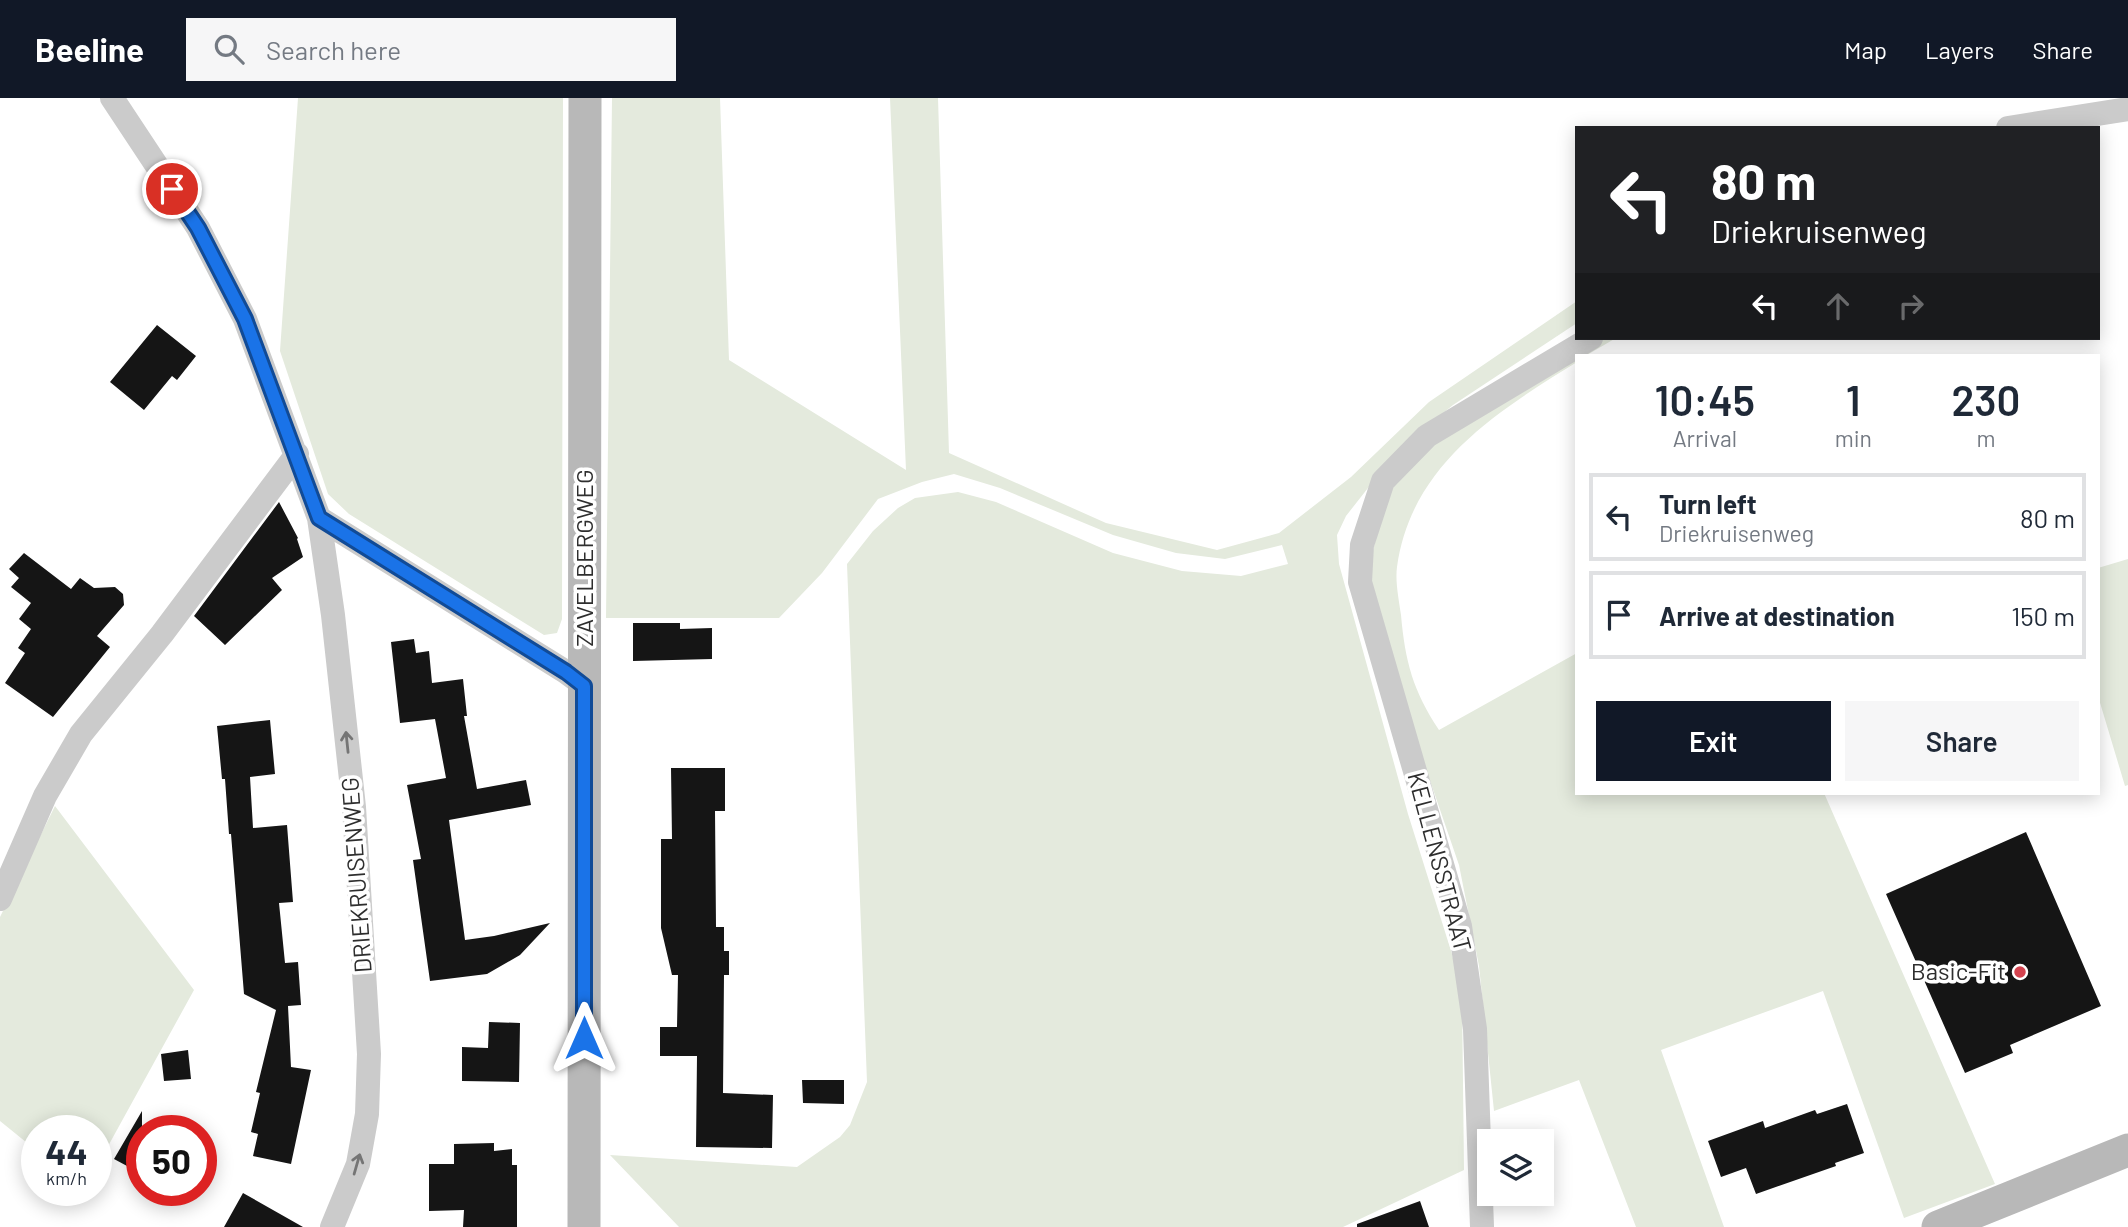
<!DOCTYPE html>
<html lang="en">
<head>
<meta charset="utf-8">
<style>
	:root { --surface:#fff; --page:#f6f6f7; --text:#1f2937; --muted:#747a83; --line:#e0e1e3; --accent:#111827 }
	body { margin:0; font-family:Barlow,sans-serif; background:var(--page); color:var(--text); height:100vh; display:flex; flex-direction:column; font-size:26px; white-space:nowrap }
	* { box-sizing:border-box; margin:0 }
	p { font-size:23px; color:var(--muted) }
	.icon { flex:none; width:38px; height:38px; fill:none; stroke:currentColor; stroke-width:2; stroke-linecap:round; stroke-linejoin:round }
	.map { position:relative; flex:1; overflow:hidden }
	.drawer { position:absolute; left:1575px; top:256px; width:525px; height:441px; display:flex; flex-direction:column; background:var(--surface); border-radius:0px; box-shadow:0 4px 18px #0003 }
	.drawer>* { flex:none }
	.hud { position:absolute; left:1575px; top:28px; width:525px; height:214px; border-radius:0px; box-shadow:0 4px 18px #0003; background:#202124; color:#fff; overflow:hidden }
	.buttons { position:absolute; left:1477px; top:1031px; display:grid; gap:14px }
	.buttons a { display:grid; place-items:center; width:77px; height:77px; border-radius:0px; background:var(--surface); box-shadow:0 4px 18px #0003; font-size:35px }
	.speed { position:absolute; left:21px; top:1017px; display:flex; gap:14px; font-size:35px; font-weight:700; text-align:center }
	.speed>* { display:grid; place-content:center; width:91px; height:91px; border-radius:50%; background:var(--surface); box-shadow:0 4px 18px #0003; line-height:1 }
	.speed small { font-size:18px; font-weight:400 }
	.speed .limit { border:10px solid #d22; background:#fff; color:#111 }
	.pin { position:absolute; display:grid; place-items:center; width:60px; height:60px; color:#fff; margin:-30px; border:4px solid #fff; border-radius:50%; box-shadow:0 2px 7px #0007 }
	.me { position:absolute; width:77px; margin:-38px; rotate:0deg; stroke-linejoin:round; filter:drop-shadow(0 0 5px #0008) }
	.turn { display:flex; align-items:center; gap:24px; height:147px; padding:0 21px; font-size:32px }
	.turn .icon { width:91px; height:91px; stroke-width:2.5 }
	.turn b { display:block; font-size:49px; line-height:60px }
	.lanes { display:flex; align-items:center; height:66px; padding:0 21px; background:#0003; justify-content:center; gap:35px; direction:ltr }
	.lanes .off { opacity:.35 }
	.eta { display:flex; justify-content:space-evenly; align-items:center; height:119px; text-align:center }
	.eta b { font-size:42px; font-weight:600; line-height:49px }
	.cta { display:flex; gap:14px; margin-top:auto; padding:14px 21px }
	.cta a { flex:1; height:80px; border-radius:0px; background:var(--accent); color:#fff; font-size:28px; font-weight:600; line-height:80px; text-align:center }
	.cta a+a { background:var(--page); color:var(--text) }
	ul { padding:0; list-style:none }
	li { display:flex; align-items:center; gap:21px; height:88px; margin:0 14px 10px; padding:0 7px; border:4px solid var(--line); border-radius:0px }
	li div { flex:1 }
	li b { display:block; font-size:26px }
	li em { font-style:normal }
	header { display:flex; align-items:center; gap:42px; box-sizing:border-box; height:98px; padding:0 35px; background:var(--accent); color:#fff }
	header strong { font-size:33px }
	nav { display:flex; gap:38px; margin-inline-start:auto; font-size:24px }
	.search { width:490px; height:63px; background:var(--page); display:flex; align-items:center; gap:18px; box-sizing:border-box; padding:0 24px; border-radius:0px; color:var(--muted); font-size:26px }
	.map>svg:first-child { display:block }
	.green { fill:#e4eadd }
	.building { fill:#151515 }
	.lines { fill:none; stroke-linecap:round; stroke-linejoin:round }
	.street { stroke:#cbcbcb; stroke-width:24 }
	.secondary { stroke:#b8b8b8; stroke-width:33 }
	.oneway { stroke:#757575 }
	.route-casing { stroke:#114b97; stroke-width:18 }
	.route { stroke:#1a73e8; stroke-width:12 }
	.poi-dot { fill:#d3424e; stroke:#fff; stroke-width:2.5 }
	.labels { text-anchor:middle; stroke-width:7; stroke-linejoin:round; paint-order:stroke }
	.street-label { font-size:24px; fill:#2e2e2e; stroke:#fff }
	.poi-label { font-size:24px; fill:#2e2e2e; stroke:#fff; text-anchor:end }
</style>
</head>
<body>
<header>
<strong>Beeline</strong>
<div class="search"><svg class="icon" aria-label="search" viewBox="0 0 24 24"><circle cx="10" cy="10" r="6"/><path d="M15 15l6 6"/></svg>Search here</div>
<nav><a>Map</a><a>Layers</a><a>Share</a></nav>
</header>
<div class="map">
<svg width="2128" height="1129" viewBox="0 0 2128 1129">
	<rect width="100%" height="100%" fill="#fff"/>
	<path class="green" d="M 298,0 L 563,0 L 562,521 L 557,535 L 544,537 L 349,416 L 328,396 L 280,253 Z
		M 612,0 L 720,0 L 729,262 L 906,372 L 890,0 L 938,0 L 949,355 L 1106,425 L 1217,452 L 1279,435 L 1351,379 L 1429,304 L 1577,203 L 1577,225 L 1453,307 L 1397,353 L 1346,418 L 1337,437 L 1339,466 L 1408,716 L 1452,856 L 1462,899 L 1464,1072 L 1343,1129 L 679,1129 L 610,1057 L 797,1069 L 840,1039 L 850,1027 L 867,984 L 847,466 L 873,433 L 898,410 L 915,400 L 958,394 L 996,404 L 1113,455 L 1182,473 L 1241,478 L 1288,466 L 1282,447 L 1225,461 L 1176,455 L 1113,437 L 1000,390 L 954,376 L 922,384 L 878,401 L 822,475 L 779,520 L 606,520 Z
		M 1584,240 L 1616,240 L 1587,257 L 1577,257 L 1577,264 C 1496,314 1411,367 1397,469 C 1395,484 1399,502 1401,517 C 1405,563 1413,593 1439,632 L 1577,555 L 1577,695 L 1824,695 L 1995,1086 L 1904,1120 L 1823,893 L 1661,952 L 1724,1129 L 1636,1129 L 1579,982 L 1494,1013 L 1479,868 L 1459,767 L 1370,508 L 1370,467 L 1382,412 L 1396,377 L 1412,361 Z
		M 2128,461 L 2128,687 L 2125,688 L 2098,598 L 2098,470 Z
		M 55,708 L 194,892 L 96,1070 L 96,1032 L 37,1032 L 37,1053 L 0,1023 L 0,819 Z"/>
	<path class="building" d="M 157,227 L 196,258 L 177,282 L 172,278 L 144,312 L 110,284 Z
		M 279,404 L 298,440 L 297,441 L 303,459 L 272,480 L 282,492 L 225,547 L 194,518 Z
		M 24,455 L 71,491 L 80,480 L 94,490 L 115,489 L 123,496 L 124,507 L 97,538 L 110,549 L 53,619 L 5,585 L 25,555 L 18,550 L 31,531 L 19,521 L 31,505 L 11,489 L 19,480 L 9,471 Z
		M 633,525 L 680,525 L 680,531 L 712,530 L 712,561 L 633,563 Z
		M 414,541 L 416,555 L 429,553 L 432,585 L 463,581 L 467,618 L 464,618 L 477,691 L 526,682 L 531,707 L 449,722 L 465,842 L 494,838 L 550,825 L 520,857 L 487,876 L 430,883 L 413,762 L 421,761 L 407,687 L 446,680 L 435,621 L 400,625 L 391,544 Z
		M 270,622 L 275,676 L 250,679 L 253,730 L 287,727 L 293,804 L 279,805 L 285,865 L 298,864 L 301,907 L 288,908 L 291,969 L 311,972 L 291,1066 L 253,1058 L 258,1036 L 251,1034 L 260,995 L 256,994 L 276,912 L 244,896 L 231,736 L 229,736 L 225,681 L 222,681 L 217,628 Z
		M 671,670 L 725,670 L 725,713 L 715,713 L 716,829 L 724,829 L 724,853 L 729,853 L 729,877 L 724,877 L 723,995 L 773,997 L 772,1050 L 696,1049 L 697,958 L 660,958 L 660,929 L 677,929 L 678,877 L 672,877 L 661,830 L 661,741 L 672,741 Z
		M 2026,734 L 2101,908 L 2010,947 L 2013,955 L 1965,975 L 1886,796 Z
		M 489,924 L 520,925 L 519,984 L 462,983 L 462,949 L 488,950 Z
		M 188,952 L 191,981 L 164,983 L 161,956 Z
		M 802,982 L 844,982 L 844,1006 L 803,1005 Z
		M 1847,1006 L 1864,1055 L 1835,1065 L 1836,1068 L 1756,1096 L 1746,1070 L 1721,1079 L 1708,1043 L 1763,1023 L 1765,1030 L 1815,1012 L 1817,1016 Z
		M 142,1013 L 142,1076 L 114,1061 Z
		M 494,1045 L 494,1053 L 512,1051 L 512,1067 L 517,1067 L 517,1129 L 463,1129 L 464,1112 L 429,1113 L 429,1066 L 454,1066 L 454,1046 Z
		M 243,1095 L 303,1129 L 224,1129 Z
		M 1420,1103 L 1429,1129 L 1357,1129 L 1357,1126 Z"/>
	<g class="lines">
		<path class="street" d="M 112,0 L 198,130 L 245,221 L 319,420 L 333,517 L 354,709 L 369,956 L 367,1016 L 358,1066 L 332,1129
			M 2008,30 L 2128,11
			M 319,420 L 566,574 L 585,588
			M 0,801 L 45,698 L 81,636 L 162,536 L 297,356
			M 1482,1129 L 1475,931 L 1460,828 L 1360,484 L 1362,447 L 1383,383 L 1427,338 L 1591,240"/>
		<path class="secondary" d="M 584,1129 L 585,0
			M 1938,1129 L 2128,1052"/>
	</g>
	<defs><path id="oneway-shaft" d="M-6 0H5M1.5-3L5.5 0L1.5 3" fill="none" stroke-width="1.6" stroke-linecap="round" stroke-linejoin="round" transform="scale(1.75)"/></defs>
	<g class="oneway">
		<use href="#oneway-shaft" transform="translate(347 644) rotate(-96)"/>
		<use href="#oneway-shaft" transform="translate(357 1066) rotate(-74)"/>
	</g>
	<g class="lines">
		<g class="route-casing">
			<path id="route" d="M 172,91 L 198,130 L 245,221 L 319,420 L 566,574 L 584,588 L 584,940"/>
		</g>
		<use href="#route" class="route"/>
	</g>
	<circle class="poi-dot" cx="2020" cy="874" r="7"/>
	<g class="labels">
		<g class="street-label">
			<text transform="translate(585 460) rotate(-90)" y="8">ZAVELBERGWEG</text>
			<text transform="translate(1439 764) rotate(75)" y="8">KELLENSSTRAAT</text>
			<text transform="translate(357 777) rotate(-94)" y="8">DRIEKRUISENWEG</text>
		</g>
		<g class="poi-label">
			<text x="2006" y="882">Basic-Fit</text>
		</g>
	</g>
</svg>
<div class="buttons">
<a><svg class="icon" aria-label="layers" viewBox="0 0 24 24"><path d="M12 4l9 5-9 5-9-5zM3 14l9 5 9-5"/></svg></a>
</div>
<div class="speed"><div>44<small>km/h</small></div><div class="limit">50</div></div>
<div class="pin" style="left:172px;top:91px;background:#d93025"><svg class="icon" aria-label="arrive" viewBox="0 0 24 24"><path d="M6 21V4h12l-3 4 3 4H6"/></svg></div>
<svg class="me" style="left:584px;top:940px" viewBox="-20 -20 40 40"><path d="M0-17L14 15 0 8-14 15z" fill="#1a73e8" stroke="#fff" stroke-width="4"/></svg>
<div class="hud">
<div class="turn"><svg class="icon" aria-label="left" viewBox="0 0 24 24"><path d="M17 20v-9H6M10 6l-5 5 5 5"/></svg><div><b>80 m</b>Driekruisenweg</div></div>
<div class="lanes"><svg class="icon" aria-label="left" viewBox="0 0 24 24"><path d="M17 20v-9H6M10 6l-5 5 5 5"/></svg><svg class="icon off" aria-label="ahead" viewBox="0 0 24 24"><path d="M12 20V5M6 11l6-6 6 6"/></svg><svg class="icon off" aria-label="right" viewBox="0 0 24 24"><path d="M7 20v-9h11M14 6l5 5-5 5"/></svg></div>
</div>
<section class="drawer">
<div class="eta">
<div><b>10:45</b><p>Arrival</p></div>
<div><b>1</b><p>min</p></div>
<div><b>230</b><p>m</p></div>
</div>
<ul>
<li><svg class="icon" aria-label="left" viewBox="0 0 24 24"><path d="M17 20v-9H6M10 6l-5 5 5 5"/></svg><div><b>Turn left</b><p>Driekruisenweg</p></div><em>80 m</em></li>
<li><svg class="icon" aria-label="arrive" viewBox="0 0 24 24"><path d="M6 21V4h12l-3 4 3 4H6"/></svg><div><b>Arrive at destination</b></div><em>150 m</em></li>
</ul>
<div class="cta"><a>Exit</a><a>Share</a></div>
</section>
</div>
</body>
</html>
